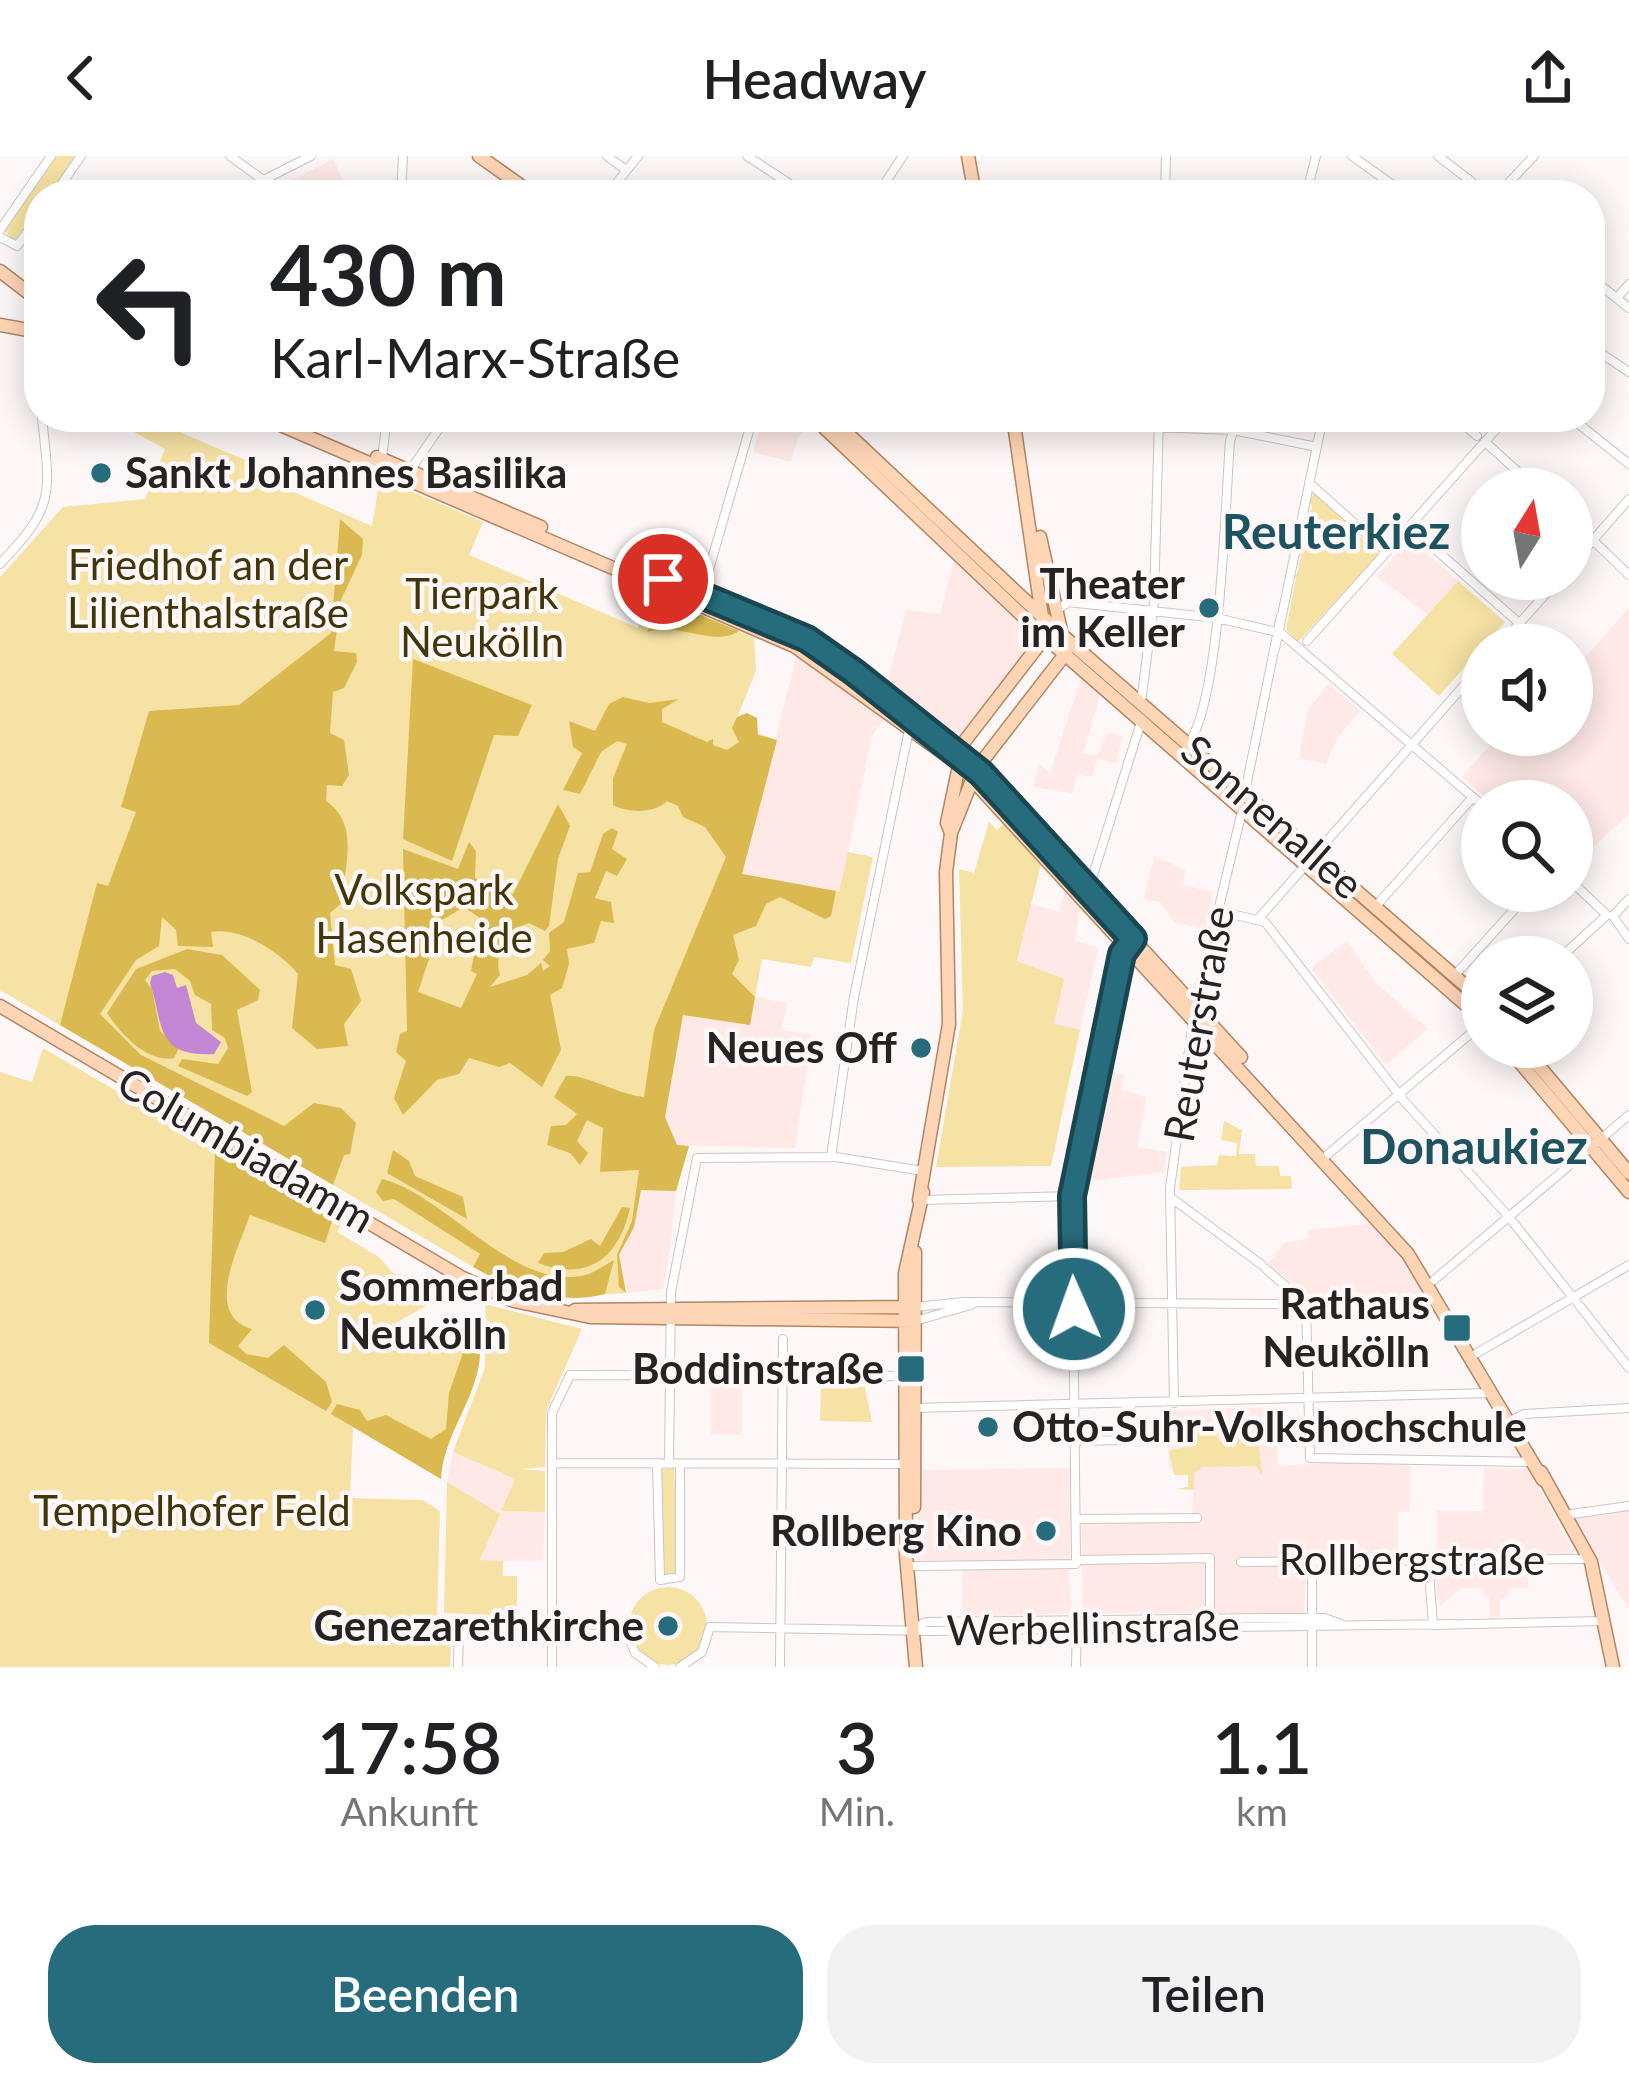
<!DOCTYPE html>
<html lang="de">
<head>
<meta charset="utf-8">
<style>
	:root { --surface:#fff; --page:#f2f2f2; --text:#202124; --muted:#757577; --accent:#276c7c }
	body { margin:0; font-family:Lato,sans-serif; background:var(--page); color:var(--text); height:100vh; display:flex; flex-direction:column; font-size:45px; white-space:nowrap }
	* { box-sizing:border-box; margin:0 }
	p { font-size:39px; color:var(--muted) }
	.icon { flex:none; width:66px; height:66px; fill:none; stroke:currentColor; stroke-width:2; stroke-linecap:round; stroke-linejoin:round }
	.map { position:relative; height:1511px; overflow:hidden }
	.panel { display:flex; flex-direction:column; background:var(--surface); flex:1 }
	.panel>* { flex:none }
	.top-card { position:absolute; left:24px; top:24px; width:1581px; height:252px; border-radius:48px; box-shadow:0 6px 30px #0003; background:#fff; color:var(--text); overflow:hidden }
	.needle { width:78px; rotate:11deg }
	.tools { position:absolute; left:1461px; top:312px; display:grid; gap:24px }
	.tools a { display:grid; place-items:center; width:132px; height:132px; border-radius:50%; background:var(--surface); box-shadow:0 6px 30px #0003; font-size:60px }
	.pin { position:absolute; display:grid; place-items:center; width:102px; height:102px; color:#fff; margin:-51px; border:6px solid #fff; border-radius:50%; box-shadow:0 3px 12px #0007 }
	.me { position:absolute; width:132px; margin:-66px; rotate:358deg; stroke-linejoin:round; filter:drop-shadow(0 0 9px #0008) }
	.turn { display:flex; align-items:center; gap:42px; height:252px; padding:0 48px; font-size:54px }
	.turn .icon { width:156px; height:156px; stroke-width:2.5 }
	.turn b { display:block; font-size:84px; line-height:102px }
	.eta { display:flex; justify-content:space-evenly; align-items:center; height:204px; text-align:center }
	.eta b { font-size:72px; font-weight:600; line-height:84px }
	.cta { display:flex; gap:24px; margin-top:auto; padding:24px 48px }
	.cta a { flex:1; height:138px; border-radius:48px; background:var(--accent); color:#fff; font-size:48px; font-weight:600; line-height:138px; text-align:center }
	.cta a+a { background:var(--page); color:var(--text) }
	header { display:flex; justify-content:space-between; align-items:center; height:156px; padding:0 48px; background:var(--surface); font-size:54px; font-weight:600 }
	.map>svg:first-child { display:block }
	.built { fill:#fee9e7 }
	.green { fill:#f6e2a4 }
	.forest { fill:#daba50; fill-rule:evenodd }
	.water { fill:#c286d5 }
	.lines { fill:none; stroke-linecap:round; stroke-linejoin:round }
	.minor-casing { stroke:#cec4c2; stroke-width:10 }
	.major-casing { stroke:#b28563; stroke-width:15 }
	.minor { stroke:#fff; stroke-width:8 }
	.major { stroke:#fed6b6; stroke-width:12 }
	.route-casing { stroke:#194651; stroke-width:30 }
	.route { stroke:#276c7c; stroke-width:21 }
	.poi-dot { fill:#276c7c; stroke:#fef7f7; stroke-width:4.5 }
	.labels { text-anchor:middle; stroke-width:9; stroke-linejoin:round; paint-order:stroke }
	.poi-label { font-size:42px; font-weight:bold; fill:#272323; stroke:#fef7f7; text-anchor:end }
	.park-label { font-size:42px; fill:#423507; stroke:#fef7f7 }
	.street-label { font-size:42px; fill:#272323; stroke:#fef7f7 }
	.quarter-label { font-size:48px; font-weight:bold; fill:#1e5461; stroke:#fef7f7 }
</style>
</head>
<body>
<header><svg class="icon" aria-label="back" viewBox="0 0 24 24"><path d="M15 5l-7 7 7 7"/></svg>Headway<svg class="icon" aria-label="share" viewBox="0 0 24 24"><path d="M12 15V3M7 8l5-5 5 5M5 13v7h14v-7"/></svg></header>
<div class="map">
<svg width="1629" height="1511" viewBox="0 0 1629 1511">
	<rect width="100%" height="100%" fill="#fef7f7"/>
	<path class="built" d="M 333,3 L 343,24 L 355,31 L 350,39 L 279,39 L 276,32 Z
		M 763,261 L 799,261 L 809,270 L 798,282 L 791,306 L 753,296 Z
		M 1410,382 L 1458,425 L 1428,459 L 1377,420 Z
		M 955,401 L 1036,483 L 963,581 L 950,584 L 885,535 L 906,454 L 940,458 Z
		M 1629,452 L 1629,658 L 1591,693 L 1572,679 L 1572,645 L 1490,645 L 1462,621 L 1499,579 L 1572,579 L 1572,516 Z
		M 797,497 L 886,561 L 872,579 L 840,736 L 742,718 Z
		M 1081,522 L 1100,539 L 1083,598 L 1098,599 L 1108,576 L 1123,580 L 1116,607 L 1097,603 L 1092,621 L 1078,618 L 1072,637 L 1033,631 L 1040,608 L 1050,618 Z
		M 1329,528 L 1360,555 L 1338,581 L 1326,608 L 1299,602 L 1308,553 Z
		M 1154,700 L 1185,714 L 1183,729 L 1213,736 L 1205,773 L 1175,767 L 1160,746 L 1144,743 Z
		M 1065,735 L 1080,751 L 1075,785 L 1098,792 L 1080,874 L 1054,869 L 1017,806 L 1031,748 L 1059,756 Z
		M 1347,785 L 1376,827 L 1428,873 L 1386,909 L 1311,812 Z
		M 755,841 L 787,847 L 782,874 L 812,879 L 795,992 L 677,989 L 665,961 L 683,859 L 749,869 Z
		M 1107,916 L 1124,919 L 1122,934 L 1147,941 L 1137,991 L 1167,996 L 1164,1016 L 1085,1026 Z
		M 641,1033 L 676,1035 L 670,1093 L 663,1133 L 626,1137 L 619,1099 L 634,1071 Z
		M 1372,1062 L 1426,1134 L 1421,1142 L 1311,1143 L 1268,1108 L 1284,1087 L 1309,1083 L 1308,1074 L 1367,1068 Z
		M 711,1225 L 742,1225 L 742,1279 L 711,1278 Z
		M 1276,1251 L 1278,1310 L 1362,1305 L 1411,1310 L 1410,1355 L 1398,1356 L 1398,1400 L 1241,1402 L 1242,1410 L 1307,1410 L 1304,1457 L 1083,1457 L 1081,1365 L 1202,1363 L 1201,1358 L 1192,1358 L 1194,1311 L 1169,1311 L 1167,1255 Z
		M 453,1296 L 515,1323 L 502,1355 L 545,1356 L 543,1405 L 480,1405 L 499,1359 L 447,1326 Z
		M 1071,1312 L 1070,1406 L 917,1404 L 919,1314 Z
		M 1484,1312 L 1529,1313 L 1576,1400 L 1437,1400 L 1437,1355 L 1483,1355 Z
		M 1629,1354 L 1629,1453 L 1573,1364 L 1579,1358 Z
		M 1438,1408 L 1528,1408 L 1528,1432 L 1513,1432 L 1500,1445 L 1500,1461 L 1490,1461 L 1489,1442 L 1479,1432 L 1462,1432 L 1440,1450 L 1433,1416 Z
		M 962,1413 L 1069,1413 L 1072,1457 L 962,1461 Z"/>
	<path class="green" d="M 56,0 L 76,0 L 49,39 L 39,39 L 39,54 L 15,87 L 5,75 Z
		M 107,261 L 144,261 L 269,314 L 266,324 L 372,370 L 380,322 L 483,366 L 469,399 L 638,472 L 646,443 L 659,448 L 665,444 L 754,482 L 756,515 L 734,569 L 777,584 L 742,718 L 839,736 L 848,696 L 873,701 L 851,807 L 814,801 L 811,811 L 762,803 L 750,869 L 683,859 L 665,961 L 677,989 L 689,990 L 676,1035 L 641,1034 L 634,1071 L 619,1099 L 626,1137 L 558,1141 L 487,1119 L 0,834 L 0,421 L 63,351 L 145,343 L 165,293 Z
		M 1314,337 L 1379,398 L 1298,486 L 1286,473 L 1296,422 L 1292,420 L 1297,418 L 1312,349 L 1308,347 Z
		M 1458,425 L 1505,466 L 1439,540 L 1392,498 Z
		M 989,666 L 997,674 L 1003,668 L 1041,709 L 1017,805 L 1064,823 L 1054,868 L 1080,874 L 1051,1010 L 936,1011 L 963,854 L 959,713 L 974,717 Z
		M 43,892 L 342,1067 L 337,1076 L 379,1101 L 393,1117 L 442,1126 L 439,1134 L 430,1129 L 420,1141 L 428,1149 L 399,1165 L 399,1181 L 480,1198 C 478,1242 443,1278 441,1323 L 353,1271 L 350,1342 L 423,1344 L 440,1355 L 437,1459 L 451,1487 L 450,1511 L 0,1511 L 0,916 L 32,926 Z
		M 1224,965 L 1242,974 L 1239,998 L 1255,998 L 1256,1010 L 1279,1010 L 1280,1020 L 1291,1020 L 1292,1033 L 1179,1034 L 1181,1011 L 1217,1009 L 1219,999 L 1236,1000 L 1237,987 L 1221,984 Z
		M 485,1148 L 582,1173 L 546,1255 L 545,1311 L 520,1313 L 545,1315 L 545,1356 L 501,1355 L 515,1323 L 453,1296 L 485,1212 L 485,1173 L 494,1171 L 486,1163 Z
		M 821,1229 L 865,1231 L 872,1266 L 820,1265 Z
		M 1257,1273 L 1262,1320 L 1256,1310 L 1203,1311 L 1194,1317 L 1194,1334 L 1175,1333 L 1188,1331 L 1188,1319 L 1174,1319 L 1169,1295 L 1188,1290 L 1188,1275 L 1220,1275 L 1217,1282 L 1223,1287 Z
		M 674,1312 L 678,1419 L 659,1421 L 660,1314 Z
		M 447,1326 L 500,1358 L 480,1404 L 503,1405 L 503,1420 L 517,1420 L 517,1460 L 444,1457 Z
		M629 1470a39 39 0 1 1 78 0a39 39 0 1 1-78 0Z"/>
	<path class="forest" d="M 340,363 L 363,383 L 362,399 L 341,444 L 334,495 L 356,497 L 357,506 L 344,532 L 333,536 L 330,577 L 344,584 L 349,619 L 342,630 L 327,629 L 326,645 C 361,669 343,710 343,746 L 330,757 L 335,809 L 351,813 L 361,845 L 344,868 L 348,890 L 317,893 L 292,872 L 298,818 C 279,795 241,771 211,776 L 213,791 L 178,790 L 176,774 L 162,761 L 159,790 L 136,804 L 100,858 L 141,899 L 284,970 L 314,947 L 341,952 L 356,967 L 350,998 L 344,999 L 333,1029 L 60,869 L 97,727 L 108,730 L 136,656 L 121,651 L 149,555 L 239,549 L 331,477 Z
		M 665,444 L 670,446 L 739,475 C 712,492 680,465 647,476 Z
		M 413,503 L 532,549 L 518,580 L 494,579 L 452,705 L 403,683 Z
		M 623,541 L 649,547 L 679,543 L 662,553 L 662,566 L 707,586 L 713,583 L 713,589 L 727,594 L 739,586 L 732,572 L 737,561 L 747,557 L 757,562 L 758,579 L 777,584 L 742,718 L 836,735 L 831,760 L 825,763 L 780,741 L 766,748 L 756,770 L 733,779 L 739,804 L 732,818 L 755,841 L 750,869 L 683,859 L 665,961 L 677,989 L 689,990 L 676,1035 L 641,1034 L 634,1071 L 619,1099 L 626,1137 L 619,1131 L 617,1099 L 632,1065 L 639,1014 L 600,1016 L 603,972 L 587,964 L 577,985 L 588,997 L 580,1009 L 570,997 L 547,989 L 551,970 L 566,969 L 577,958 L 554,941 L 566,920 C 586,918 618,939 644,941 L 654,874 L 726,701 L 705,671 L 683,661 L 678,650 L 667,645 C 655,658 628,657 613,649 L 613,622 L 627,588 L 617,585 L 601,596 L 580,638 L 563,634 L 582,597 L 573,591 L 569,565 L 595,575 L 609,548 Z
		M 558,648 L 570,670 L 558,703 L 549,770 L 545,775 L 529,767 C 508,774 493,796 500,819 L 490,831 L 527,819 L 541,807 L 543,815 L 550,810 L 543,804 L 550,795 L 549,777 L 564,766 L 578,717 L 590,716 L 603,678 L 612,672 L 618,676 L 612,693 L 627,703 L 617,720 L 606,715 L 595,742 L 611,746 L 614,767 L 601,765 L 594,787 L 567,793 L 569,808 L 562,832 L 550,839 L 561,894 L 542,931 L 510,907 L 499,911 L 469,902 L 459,918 L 437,924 L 403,959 L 394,942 L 406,905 L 396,896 L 400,878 L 407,875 L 403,693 L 458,713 L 469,686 L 476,695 L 475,722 L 513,738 ZM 464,751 L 481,763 L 471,815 L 477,818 L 461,852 L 418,836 L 433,791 L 425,774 Z
		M 187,793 L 222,799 L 260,834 L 258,844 L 237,854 L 252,936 L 247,940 L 178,910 L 182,903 L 218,908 L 228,892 L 225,882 L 212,874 L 211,848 L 195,839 L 190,825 L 175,813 L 152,815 L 145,824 L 152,833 L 160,875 L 179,892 L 174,902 C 147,907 121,878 107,857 L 136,813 Z
		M 215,993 L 333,1062 L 325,1087 L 250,1059 C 240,1089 202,1159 252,1173 L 238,1190 L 246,1198 L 268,1202 L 284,1189 L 326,1226 L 332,1246 L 326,1255 L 209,1187 Z
		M 393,994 L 409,1005 L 415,1020 L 463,1041 L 467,1063 L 387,1017 Z
		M 382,1023 C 444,1038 511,1132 581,1120 C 594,1118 604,1109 614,1104 L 605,1138 C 561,1150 512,1133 473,1111 L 480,1098 L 394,1043 L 383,1045 L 376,1036 Z
		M 622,1051 L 630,1052 C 619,1102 588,1126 538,1107 L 544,1097 L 563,1096 L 591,1083 L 600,1090 Z
		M 464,1194 L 480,1198 C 478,1242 443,1278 441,1323 L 331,1258 L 337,1248 L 360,1254 L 367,1265 L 386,1259 L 431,1283 L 446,1273 L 449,1237 Z"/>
	<path class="water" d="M 165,816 L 173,819 L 177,832 L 186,829 L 196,867 L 221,886 L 214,898 C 154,901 164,868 150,827 L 152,820 Z"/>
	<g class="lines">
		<g class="minor-casing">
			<path id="minor" d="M 230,0 L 263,24
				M 607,0 L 626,14
				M 747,0 L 807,39
				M 1352,0 L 1407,39
				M 1438,0 L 1489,39
				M 981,37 L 1020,39
				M 54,39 L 81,0
				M 234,39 L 311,0
				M 401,39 L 403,0
				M 607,39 L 638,0
				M 877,39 L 903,0
				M 1165,39 L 1166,0
				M 1306,39 L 1316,0
				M 1497,39 L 1534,0
				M 0,74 L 51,0
				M 0,81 L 17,90 L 39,61
				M 1590,121 L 1629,152
				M 1617,142 L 1629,128
				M 1590,190 L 1629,216
				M 1455,261 L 1477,280
				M 1570,261 L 1629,308
				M 1020,266 L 1233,274 L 1317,291
				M 1485,286 L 1537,333
				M 382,302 L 387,261
				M 409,316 L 447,261
				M 1309,327 L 1387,396
				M 1572,364 L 1629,419
				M 1410,371 L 1519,467
				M 0,408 C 56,349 50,339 42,261
				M 1572,408 L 1629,343
				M 701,441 L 753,261
				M 1056,455 L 1068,446 L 1217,462 L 1281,477 L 1482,649
				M 1307,485 L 1507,261
				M 1500,489 L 1559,423
				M 1275,493 L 1323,261
				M 1141,546 L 1154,446 L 1159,261
				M 1188,589 C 1221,542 1225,349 1230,285 L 1238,261
				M 1244,641 L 1281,460
				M 1088,735 L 1142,563
				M 1629,743 L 1613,760 L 1629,783
				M 1376,750 L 1473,641
				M 1219,755 L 1265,766 L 1404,945 L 1509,1061 L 1629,1212
				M 1259,762 L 1482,509
				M 1561,801 L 1607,759 L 1572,726
				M 1455,819 L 1531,735
				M 1195,851 L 1242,655
				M 1327,999 L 1482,868
				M 831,1001 L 854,841 L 910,569
				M 1170,1041 L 1262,1109
				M 921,1044 L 1072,1040
				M 1266,1113 L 1305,1147
				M 1434,1124 L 1629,959
				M 1306,1148 L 1310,1302 L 1533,1306
				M 915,1151 L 964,1146 L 1422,1149 L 1434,1140
				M 915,1165 L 971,1149
				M 1477,1197 L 1629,1109
				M 1174,1247 L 1170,1032 L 1193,866
				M 914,1252 L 1491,1237
				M 1510,1265 L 1524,1258 L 1629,1252
				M 1075,1285 L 1128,1284 L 1131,1248
				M 552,1307 L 908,1308
				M 657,1307 L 660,1424 L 680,1421 L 680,1308
				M 669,1308 L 671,1136 L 697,1002 L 836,1001 L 923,1015
				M 1565,1359 L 1629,1350
				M 1076,1363 L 1197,1362
				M 1076,1404 L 1210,1402 L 1210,1463
				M 1428,1404 L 1433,1468
				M 1312,1405 L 1312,1511
				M 1241,1406 L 1583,1403
				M 914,1410 L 1076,1408 L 1072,1040 L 1129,788
				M 1433,1469 L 1602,1465
				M 916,1471 L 926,1466 L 1269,1462 L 1324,1462 L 1341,1468
				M 458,1511 L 459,1473 L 471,1468 L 624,1469 L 635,1497 L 655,1511
				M 552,1511 L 552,1257 L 570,1219 L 905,1220
				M 680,1511 L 702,1496 L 710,1471 L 930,1475 L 1454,1468
				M 780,1511 L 783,1183
				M 1076,1511 L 1077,1471"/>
		</g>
		<g class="major-casing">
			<path id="major" d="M 479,0 L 534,39
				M 968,0 L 975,39
				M 0,115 L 39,145
				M 0,169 L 39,176
				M 262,261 L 794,490 L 957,607 L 1408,1098 L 1543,1324
				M 813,261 L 1045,481 L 1482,863
				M 830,261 L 1062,479 L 1482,844
				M 377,301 L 541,371
				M 1040,381 L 1062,479
				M 631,409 L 807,483 L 883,540
				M 899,552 L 985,621 L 1241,901
				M 951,677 L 947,667 L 964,586 L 1045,481 L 1013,261
				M 0,850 L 461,1121 L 514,1145 L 590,1161 L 915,1165
				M 1507,891 L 1629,1036
				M 1523,891 L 1629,1017
				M 919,1044 L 949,868 L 946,716 L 951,677 L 977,612 L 1066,497
				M 575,1154 L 915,1151
				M 1541,1316 L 1591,1406 L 1613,1511
				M 914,1351 L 915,1096
				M 916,1511 L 906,1399 L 905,1117 L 923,1036"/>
		</g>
		<use href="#minor" class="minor"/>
		<use href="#major" class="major"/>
	</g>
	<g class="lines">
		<g class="route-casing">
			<path id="route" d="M 663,423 L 807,483 L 854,516 L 981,617 L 1133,783 L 1122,798 L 1072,1040 L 1074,1153"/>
		</g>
		<use href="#route" class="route"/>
	</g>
	<g class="poi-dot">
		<circle cx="101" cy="317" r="12"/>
		<circle cx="1209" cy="452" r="12"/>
		<circle cx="921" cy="892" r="12"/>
		<circle cx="315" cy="1154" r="12"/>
		<rect x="1442" y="1157" width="30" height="30" rx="6"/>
		<rect x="896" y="1198" width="30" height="30" rx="6"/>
		<circle cx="988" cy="1271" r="12"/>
		<circle cx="1046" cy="1375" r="12"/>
		<circle cx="668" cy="1470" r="12"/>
	</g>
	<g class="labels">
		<g class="poi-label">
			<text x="125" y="332" text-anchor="start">Sankt Johannes Basilika</text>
			<text x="1185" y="443">Theater<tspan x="1185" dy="48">im Keller</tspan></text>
			<text x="897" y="907">Neues Off</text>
			<text x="339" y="1145" text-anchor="start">Sommerbad<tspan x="339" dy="48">Neukölln</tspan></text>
			<text x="1430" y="1163">Rathaus<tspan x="1430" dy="48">Neukölln</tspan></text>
			<text x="884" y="1228">Boddinstraße</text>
			<text x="1012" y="1286" text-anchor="start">Otto-Suhr-Volkshochschule</text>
			<text x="1022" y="1390">Rollberg Kino</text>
			<text x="644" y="1485">Genezarethkirche</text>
		</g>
		<g class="park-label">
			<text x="208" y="424">Friedhof an der<tspan x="208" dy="48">Lilienthalstraße</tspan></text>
			<text x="482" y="453">Tierpark<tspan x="482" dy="48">Neukölln</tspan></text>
			<text x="424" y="749">Volkspark<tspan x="424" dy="48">Hasenheide</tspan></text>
			<text x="192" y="1370">Tempelhofer Feld</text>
		</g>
		<g class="street-label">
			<text transform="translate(1272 661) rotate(41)" y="15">Sonnenallee</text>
			<text transform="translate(1199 868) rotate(-80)" y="15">Reuterstraße</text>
			<text transform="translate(246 994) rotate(30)" y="15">Columbiadamm</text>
			<text x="1412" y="1419">Rollbergstraße</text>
			<text transform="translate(1093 1472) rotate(-1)" y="15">Werbellinstraße</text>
		</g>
		<g class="quarter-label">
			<text x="1336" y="393">Reuterkiez</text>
			<text x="1474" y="1008">Donaukiez</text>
		</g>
	</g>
</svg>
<div class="tools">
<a><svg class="needle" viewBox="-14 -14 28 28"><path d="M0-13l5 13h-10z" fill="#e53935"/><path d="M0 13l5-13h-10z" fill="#757577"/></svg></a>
<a><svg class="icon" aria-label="sound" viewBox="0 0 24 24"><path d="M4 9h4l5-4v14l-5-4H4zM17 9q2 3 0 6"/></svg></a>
<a><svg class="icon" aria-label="search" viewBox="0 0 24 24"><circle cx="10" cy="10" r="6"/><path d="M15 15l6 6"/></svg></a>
<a><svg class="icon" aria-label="layers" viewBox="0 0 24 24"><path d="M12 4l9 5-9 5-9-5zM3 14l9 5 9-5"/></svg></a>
</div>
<div class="pin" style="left:663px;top:423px;background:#d93025"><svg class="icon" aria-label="arrive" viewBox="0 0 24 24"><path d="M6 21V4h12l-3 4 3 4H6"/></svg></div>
<svg class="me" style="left:1074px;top:1153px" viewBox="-20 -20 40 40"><circle r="17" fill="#276c7c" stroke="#fff" stroke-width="3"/><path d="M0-11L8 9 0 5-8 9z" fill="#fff"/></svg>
<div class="top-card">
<div class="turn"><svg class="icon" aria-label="left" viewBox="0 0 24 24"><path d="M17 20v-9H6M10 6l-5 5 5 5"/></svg><div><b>430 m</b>Karl-Marx-Straße</div></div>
</div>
</div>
<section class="panel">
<div class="eta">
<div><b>17:58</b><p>Ankunft</p></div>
<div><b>3</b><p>Min.</p></div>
<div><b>1.1</b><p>km</p></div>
</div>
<div class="cta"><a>Beenden</a><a>Teilen</a></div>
</section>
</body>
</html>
